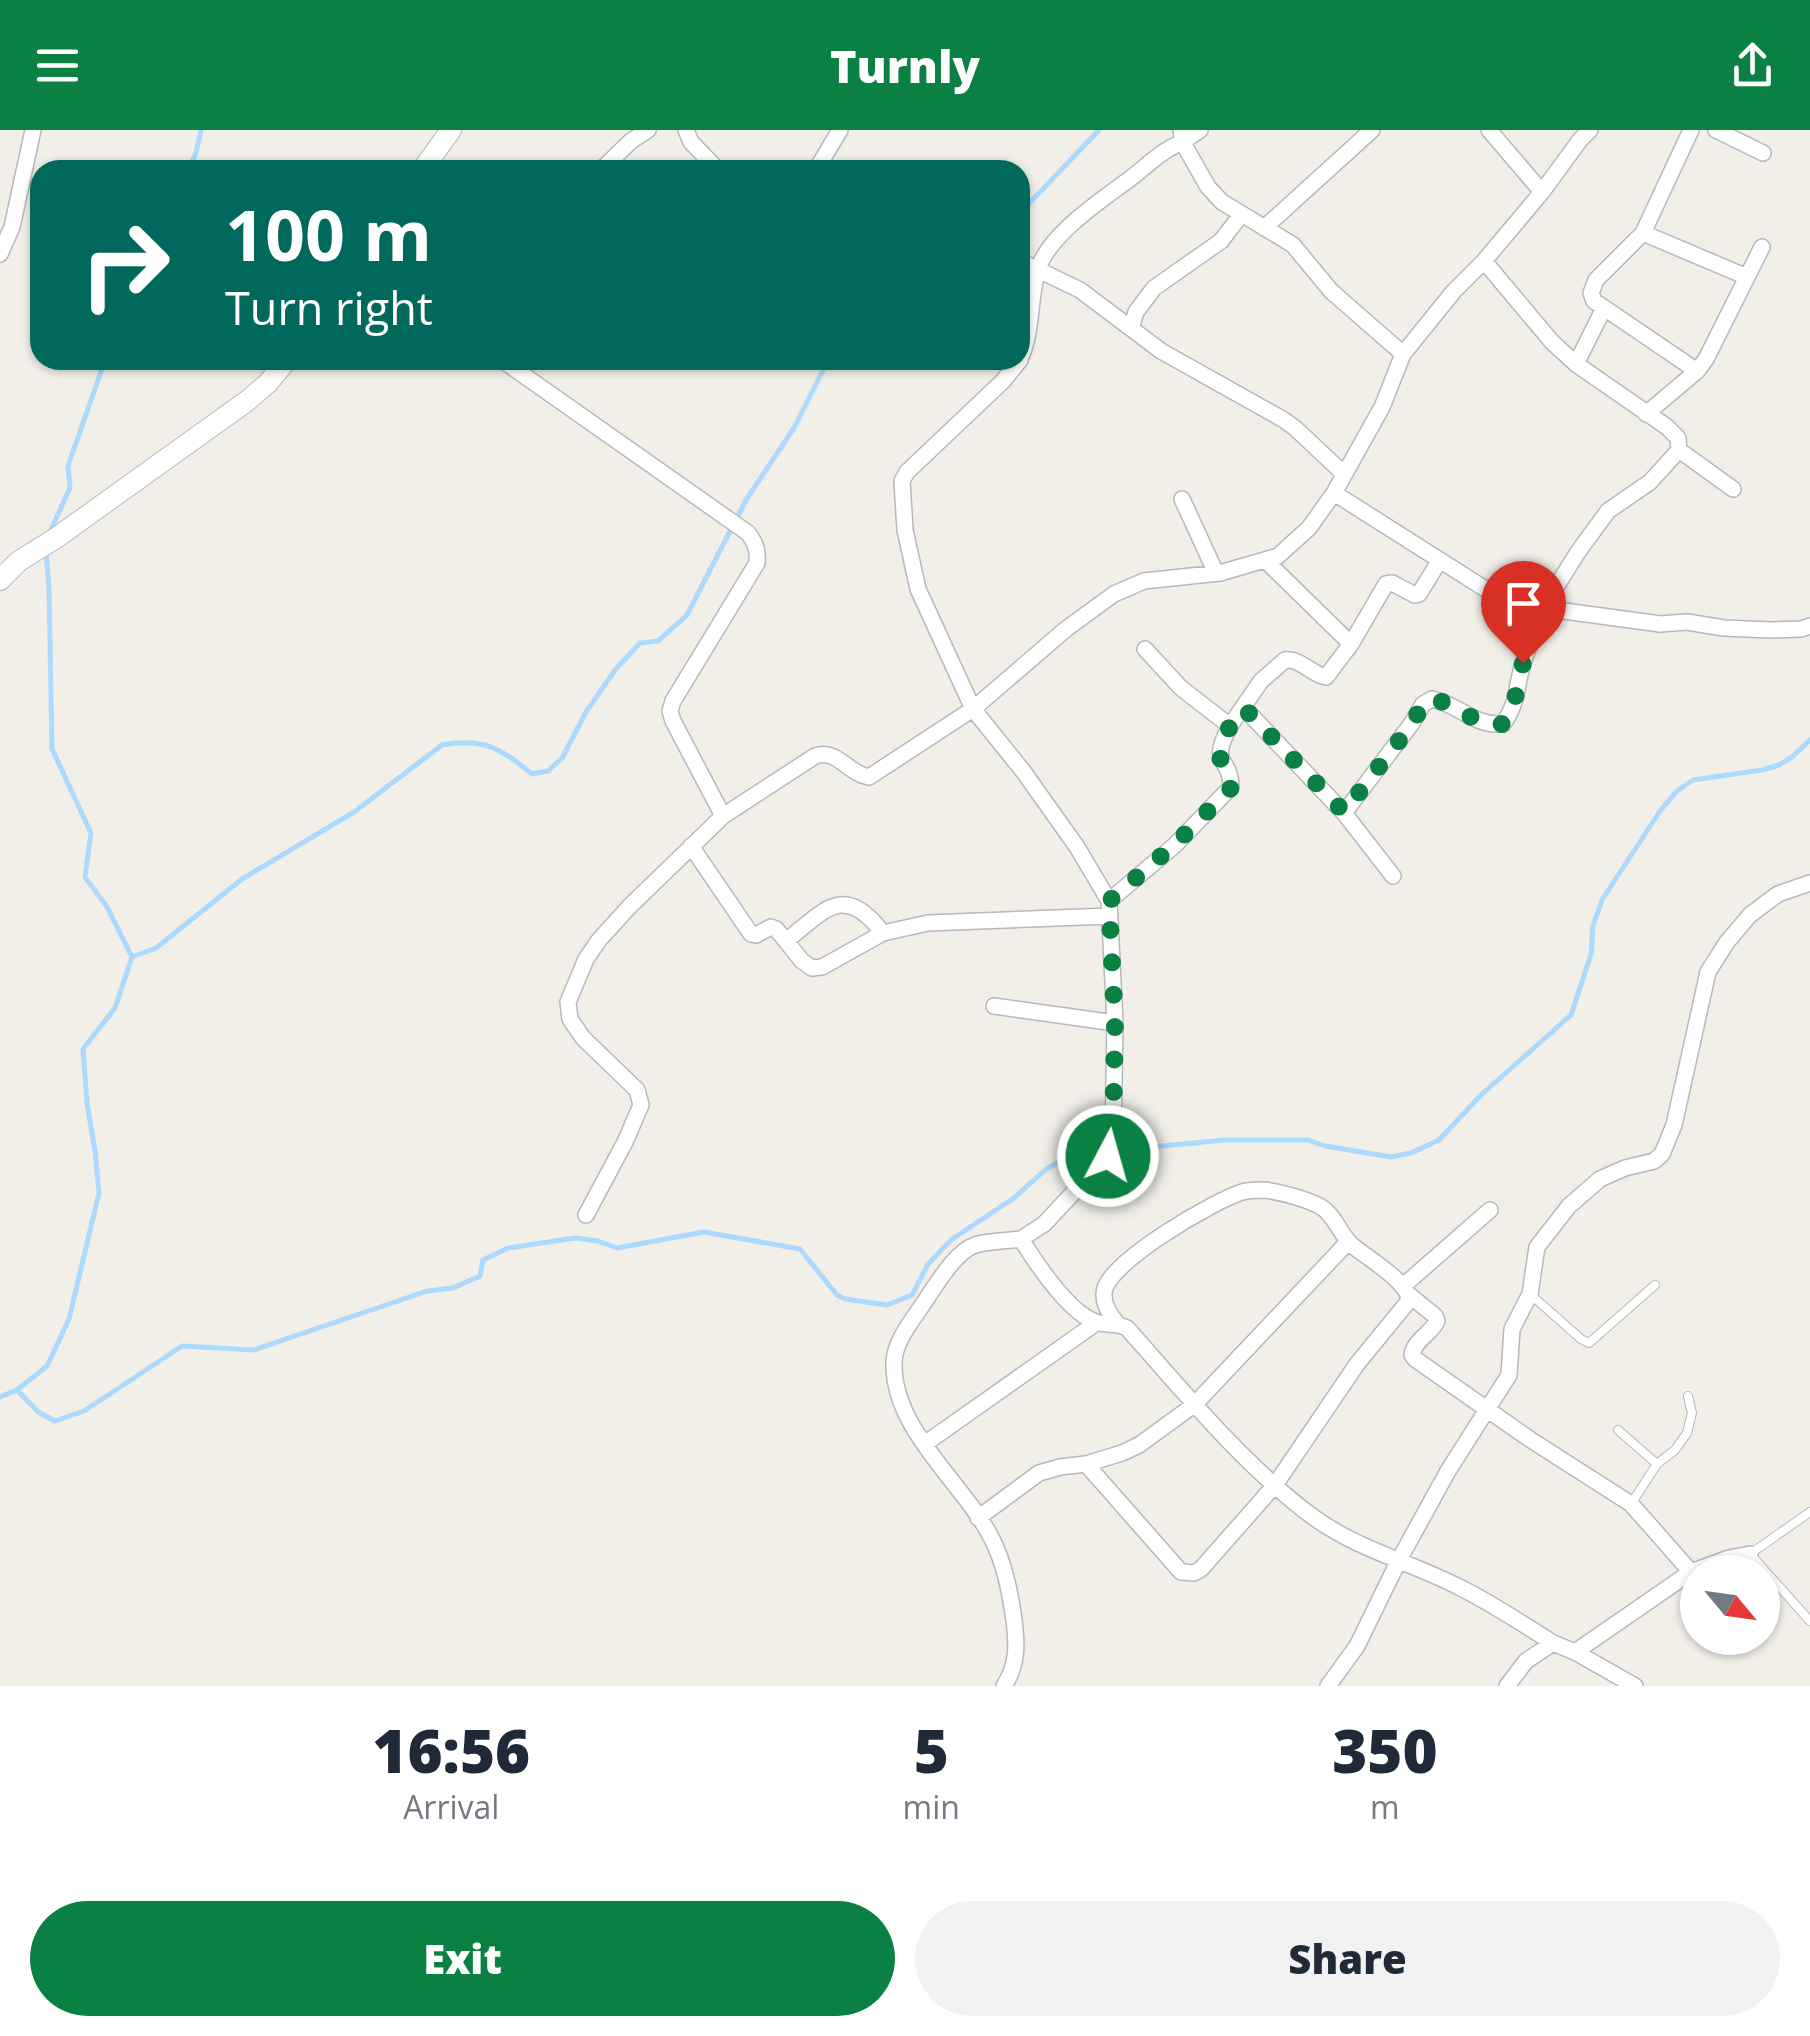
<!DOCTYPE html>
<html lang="en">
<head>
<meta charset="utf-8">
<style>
	:root { --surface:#fff; --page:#f2f2f3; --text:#1f2937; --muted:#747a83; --accent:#0b8043 }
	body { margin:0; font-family:"Open Sans",sans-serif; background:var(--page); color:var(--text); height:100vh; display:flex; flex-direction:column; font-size:38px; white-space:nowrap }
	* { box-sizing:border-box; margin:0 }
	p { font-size:32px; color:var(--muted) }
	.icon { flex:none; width:55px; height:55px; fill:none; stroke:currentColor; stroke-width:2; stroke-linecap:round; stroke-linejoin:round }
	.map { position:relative; height:1556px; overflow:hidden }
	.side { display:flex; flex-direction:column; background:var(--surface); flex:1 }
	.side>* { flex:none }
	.guide { position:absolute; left:30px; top:30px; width:1000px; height:210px; border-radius:30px; box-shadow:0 2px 8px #0004; background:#00695c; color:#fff; overflow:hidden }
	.needle { width:65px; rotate:119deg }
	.buttons { position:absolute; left:1680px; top:1425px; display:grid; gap:20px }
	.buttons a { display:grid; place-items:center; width:100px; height:100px; border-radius:50%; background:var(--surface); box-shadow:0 2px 8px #0004; font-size:50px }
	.pin { position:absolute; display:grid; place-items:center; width:85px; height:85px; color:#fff; margin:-102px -42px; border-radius:50% 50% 50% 0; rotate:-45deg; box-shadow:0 0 10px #0007 }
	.pin .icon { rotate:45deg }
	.me { position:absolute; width:110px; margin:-55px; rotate:6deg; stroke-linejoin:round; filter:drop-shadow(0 0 8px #0008) }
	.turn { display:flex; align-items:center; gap:35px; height:210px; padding:0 30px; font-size:45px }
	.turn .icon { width:130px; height:130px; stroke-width:2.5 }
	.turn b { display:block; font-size:70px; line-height:85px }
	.eta { display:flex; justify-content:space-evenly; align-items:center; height:170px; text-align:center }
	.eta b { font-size:60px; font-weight:800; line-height:70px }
	.primary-button { display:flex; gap:20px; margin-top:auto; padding:20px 30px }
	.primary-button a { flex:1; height:115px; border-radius:60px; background:var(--accent); color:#fff; font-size:40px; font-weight:800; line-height:115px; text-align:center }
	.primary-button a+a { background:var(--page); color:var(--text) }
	header { display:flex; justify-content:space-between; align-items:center; height:130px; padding:0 30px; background:var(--accent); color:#fff; font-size:45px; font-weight:800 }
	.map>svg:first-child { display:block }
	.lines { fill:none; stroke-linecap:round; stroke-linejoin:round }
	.stream { stroke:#aadaff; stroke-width:5 }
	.service-casing { stroke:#b5b8bc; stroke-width:10 }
	.minor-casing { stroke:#b5b8bc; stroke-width:18 }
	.tertiary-casing { stroke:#b5b8bc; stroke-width:22 }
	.service { stroke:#fff; stroke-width:8 }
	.minor { stroke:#fff; stroke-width:15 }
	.tertiary { stroke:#fff; stroke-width:20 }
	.route { stroke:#0b8043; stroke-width:18; stroke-dasharray:0 32.4 }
</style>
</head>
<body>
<header><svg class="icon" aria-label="menu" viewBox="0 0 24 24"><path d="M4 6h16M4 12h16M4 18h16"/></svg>Turnly<svg class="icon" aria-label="share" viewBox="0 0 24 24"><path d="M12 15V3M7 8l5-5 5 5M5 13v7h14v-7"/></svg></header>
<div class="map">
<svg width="1810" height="1556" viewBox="0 0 1810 1556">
	<rect width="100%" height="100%" fill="#f1efe8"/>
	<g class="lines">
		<path class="stream" d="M 188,40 L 196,23 L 201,0
			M 1020,83 L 1099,0
			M 50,402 L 70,358 L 68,336 L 105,230
			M 132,827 L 156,818 L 242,749 L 354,682 L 442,615 C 484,607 501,619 532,644 L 548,641 L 562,628 L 586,582 L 615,540 L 640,513 L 658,511 L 687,485 L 746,370 L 794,298 L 828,230
			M 17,1260 L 38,1282 L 55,1291 L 84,1281 L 182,1216 L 254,1220 L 427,1161 L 453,1158 L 480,1146 L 483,1130 L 508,1118 L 575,1108 L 598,1111 L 617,1118 L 704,1102 L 800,1119 L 837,1165 L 845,1169 L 887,1175 L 912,1165 L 928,1134 L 951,1110 L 1014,1068 L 1045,1040 L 1081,1018 L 1131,1019 L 1225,1010 L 1308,1010 L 1325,1016 L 1391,1027 L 1411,1023 L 1439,1010 L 1481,965 L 1571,885 L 1591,824 L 1593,796 L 1602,770 L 1660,681 L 1677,661 L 1693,650 L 1762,640 L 1779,635 L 1792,627 L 1810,610
			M 0,1267 L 17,1260 L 47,1236 L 69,1189 L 99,1063 L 95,1021 L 87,973 L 83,919 L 115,878 L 132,827 L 107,777 L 85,747 L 91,703 L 52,619 L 49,457 L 46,422"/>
		<g class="service-casing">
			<path id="service" d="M 1530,1164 L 1581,1209 L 1589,1213 L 1655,1155
				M 1618,1300 L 1657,1334
				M 1631,1374 L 1657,1334 L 1675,1320 L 1687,1303 L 1692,1283 L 1688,1266
				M 1810,1382 L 1750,1424 L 1810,1491"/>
		</g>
		<g class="minor-casing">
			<path id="minor" d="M 686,0 L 691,12 L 718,40
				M 1181,0 L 1183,13 L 1208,57 L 1222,72 L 1293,115 L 1331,161 L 1403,224
				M 1489,0 L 1542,62
				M 1691,0 L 1643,103 L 1596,150 L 1591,163 L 1594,171 L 1697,241
				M 1716,0 L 1763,23
				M 601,40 L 631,11 L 648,0
				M 816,40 L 840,0
				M 1264,98 L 1372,0
				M 1643,103 L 1747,147
				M 0,124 L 12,97 L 33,0
				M 1020,131 L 1080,160 L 1161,221 L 1284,290 L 1295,298 L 1344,344
				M 1131,198 L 1136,182 L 1154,158 L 1221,111 L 1241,85
				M 1020,229 C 1033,201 1029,168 1038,139 C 1050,103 1102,70 1131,48 C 1143,39 1155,27 1167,20 C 1179,13 1189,8 1200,0
				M 502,230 L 748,403 C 756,414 758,420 757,433 L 673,571 L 670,581 L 673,591 L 723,686
				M 1020,230 L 1003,251 L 907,342 L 902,351 L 905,400 L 918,459 L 973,579 L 1023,641 L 1077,717 L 1109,771 L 1115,893 L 1113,1006 L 1108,1026 L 1044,1094 L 1021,1109 C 1036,1133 1069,1183 1096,1192 C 1107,1196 1116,1192 1127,1198 C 1183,1261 1242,1333 1309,1384 C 1355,1419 1411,1432 1461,1458 C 1493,1474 1523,1494 1553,1513
				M 1576,234 L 1604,178
				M 1646,284 L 1697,241 L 1706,229 L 1762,117
				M 1679,320 L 1733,359
				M 1334,363 L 1520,481 L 1531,485 L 1539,482 L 1546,473 L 1578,422 L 1608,381 L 1650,352 L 1679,320 L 1678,308 L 1667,297 L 1576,234 L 1552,212 L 1484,131
				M 1182,369 L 1216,443
				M 1265,430 L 1351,514
				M 1244,578 L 1344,683 L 1393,746
				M 1230,596 L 1261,551 L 1285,530 C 1300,528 1311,544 1326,547 L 1351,514 L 1386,454 L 1392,453 L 1415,465 L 1419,464 L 1440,430
				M 1344,683 L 1412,593 L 1423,574 L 1432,569 C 1459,574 1472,596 1503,594 C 1518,574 1516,556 1523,533 C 1529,514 1537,497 1542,478 L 1660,494 L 1687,492 L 1724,498 L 1770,500 L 1801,499 L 1810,496
				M 691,716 L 751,804 L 756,805 L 771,797 L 776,799 L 786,811 C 825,780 844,752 883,803 L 928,793 L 1109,786
				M 1109,771 L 1175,715 L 1231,657 C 1231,626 1208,637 1230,596 L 1181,558 L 1145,519
				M 786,811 L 802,831 L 812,838 L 822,837 L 883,803
				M 994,876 L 1115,893
				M 586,1085 L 625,1012 L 641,975 L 637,960 L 583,908 L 570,889 L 568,872 L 586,829 L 599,810 L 630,776 L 723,686 L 815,626 C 837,618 848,644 869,647 L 973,579 L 1066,499 L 1114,464 L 1144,451 L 1220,443 L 1278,426 L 1309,398 L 1334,363 L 1382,277 L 1403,224 L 1454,161 L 1484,131 L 1542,62 L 1580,10 L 1590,0
				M 1403,1156 L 1490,1080
				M 1408,1164 L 1435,1186 L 1437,1191 C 1431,1204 1414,1210 1412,1225 L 1415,1229 L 1531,1310 L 1631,1374 L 1698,1450
				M 926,1313 L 1096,1193
				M 1086,1334 L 1181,1442 L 1194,1443 L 1201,1439 L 1275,1355 L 1357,1234 L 1407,1173 L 1409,1167 C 1402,1148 1369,1129 1353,1116 C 1341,1106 1336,1088 1324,1079 C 1312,1070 1280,1062 1265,1060 C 1259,1060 1249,1060 1242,1062 C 1212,1072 1116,1128 1105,1158 C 1101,1172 1109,1184 1117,1193
				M 978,1388 L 1039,1343 L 1060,1337 L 1086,1334 L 1122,1323 L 1139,1315 L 1194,1275 L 1348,1112
				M 1575,1522 L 1691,1442 L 1729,1428 L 1750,1424
				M 1004,1556 C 1018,1534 1017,1515 1014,1490 C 1010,1462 1005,1435 992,1409 C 964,1353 892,1300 894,1232 C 895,1208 917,1185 929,1165 C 940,1149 956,1122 975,1115 C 989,1111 1006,1111 1021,1109
				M 1328,1556 L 1357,1516 L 1399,1430 L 1448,1341 L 1509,1245 L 1512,1199 L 1530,1164 L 1537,1117 L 1569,1076 L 1600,1049 L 1625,1038 L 1654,1031 L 1662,1024 L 1674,995 L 1708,842 L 1727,812 L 1750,785 L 1778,764 L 1810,753
				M 1507,1556 L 1526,1531 L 1553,1513 L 1575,1522 L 1635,1556"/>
		</g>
		<g class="tertiary-casing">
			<path id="tertiary" d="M 422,40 L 451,0
				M 0,450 L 19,431 L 56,408 L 247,271 L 268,253 L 287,230"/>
		</g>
		<use href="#service" class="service"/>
		<use href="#minor" class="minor"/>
		<use href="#tertiary" class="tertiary"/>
	</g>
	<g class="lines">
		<path class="route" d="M 1108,1026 L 1113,1006 L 1115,892 L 1109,771 L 1175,714 L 1231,658 C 1231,646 1226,644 1222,634 C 1214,613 1232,594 1244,578 L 1344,682 L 1412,594 L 1423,574 L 1432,569 C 1459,574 1472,596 1502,594 L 1512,582 L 1523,533"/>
	</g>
</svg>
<div class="buttons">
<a><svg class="needle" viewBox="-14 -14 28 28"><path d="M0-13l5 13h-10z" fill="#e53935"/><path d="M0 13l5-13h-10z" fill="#747a83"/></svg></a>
</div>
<div class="pin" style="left:1523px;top:533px;background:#d93025"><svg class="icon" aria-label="arrive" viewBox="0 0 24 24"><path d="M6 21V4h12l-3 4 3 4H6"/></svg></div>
<svg class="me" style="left:1108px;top:1026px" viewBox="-20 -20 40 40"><circle r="17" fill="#0b8043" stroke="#fff" stroke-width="3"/><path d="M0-11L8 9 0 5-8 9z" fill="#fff"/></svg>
<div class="guide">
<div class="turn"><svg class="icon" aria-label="right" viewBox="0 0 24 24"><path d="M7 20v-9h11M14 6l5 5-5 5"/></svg><div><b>100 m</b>Turn right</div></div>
</div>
</div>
<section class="side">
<div class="eta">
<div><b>16:56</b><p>Arrival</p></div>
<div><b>5</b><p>min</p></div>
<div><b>350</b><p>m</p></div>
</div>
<div class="primary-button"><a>Exit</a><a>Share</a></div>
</section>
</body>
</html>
